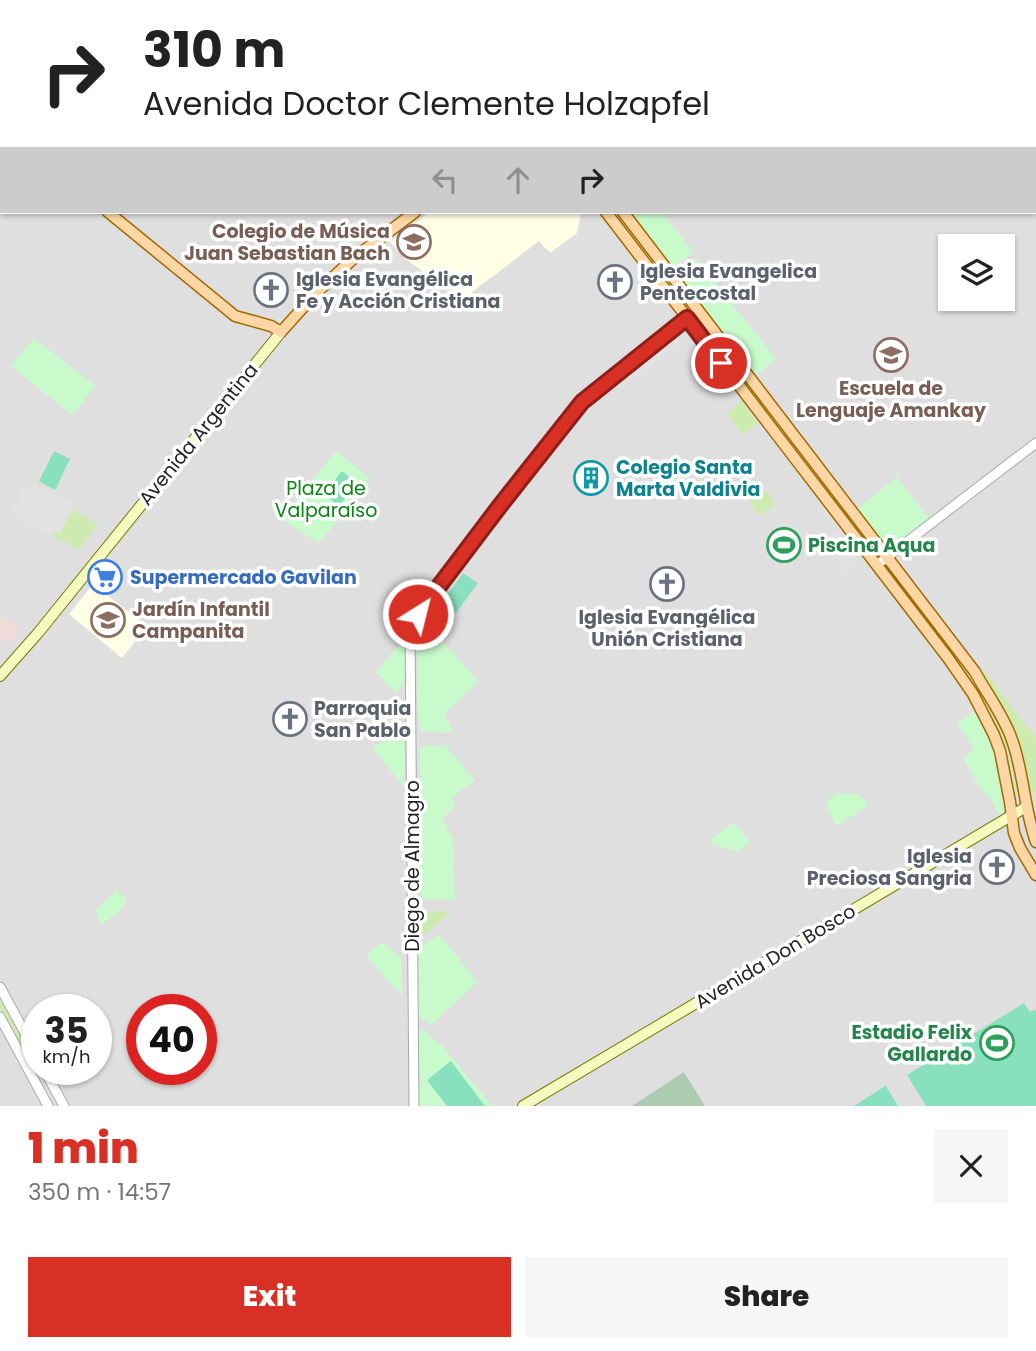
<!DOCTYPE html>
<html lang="en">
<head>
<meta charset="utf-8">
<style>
	:root { --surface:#fff; --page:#f6f6f6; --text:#222; --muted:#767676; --accent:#d93025 }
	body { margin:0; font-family:Poppins,sans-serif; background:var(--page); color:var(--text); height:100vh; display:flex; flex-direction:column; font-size:26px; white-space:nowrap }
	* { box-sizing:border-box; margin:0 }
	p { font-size:23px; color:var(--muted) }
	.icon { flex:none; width:38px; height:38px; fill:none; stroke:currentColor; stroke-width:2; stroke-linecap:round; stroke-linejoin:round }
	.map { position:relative; height:1106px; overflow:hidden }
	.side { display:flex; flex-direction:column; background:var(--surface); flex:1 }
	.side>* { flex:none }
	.guide { position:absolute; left:0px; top:0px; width:1036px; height:214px; box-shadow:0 2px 5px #0004; background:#fff; color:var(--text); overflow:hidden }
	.controls { position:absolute; left:938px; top:234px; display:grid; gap:14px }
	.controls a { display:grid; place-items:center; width:77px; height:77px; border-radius:0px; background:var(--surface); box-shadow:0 2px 5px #0004; font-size:35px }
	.speed { position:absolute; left:21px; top:994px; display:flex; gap:14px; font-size:35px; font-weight:700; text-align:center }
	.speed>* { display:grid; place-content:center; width:91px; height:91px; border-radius:50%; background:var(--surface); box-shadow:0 2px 5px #0004; line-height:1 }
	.speed small { font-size:18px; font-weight:400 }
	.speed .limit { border:10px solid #d22; background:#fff; color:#111 }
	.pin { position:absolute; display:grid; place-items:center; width:60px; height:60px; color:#fff; margin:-30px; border:4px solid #fff; border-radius:50%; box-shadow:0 2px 7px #0007 }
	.me { position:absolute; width:77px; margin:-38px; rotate:36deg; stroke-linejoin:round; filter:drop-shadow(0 0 5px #0008) }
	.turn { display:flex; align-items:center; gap:24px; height:147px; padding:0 28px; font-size:32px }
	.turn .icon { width:91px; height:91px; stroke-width:2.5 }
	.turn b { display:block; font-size:49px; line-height:60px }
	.lanes { display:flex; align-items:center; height:66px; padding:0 28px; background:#0003; justify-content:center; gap:35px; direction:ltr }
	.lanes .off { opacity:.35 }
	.round { display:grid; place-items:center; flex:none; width:74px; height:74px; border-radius:0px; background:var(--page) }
	.overview { display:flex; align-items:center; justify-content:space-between; height:119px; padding:0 28px }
	h1 { font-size:42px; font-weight:800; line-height:52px; color:var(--accent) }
	.action { display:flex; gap:14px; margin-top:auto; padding:14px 28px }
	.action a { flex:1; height:80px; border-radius:0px; background:var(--accent); color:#fff; font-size:28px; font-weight:800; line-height:80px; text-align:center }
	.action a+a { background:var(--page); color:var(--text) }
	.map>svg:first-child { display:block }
	.residential { fill:#e0dfdf; fill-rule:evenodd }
	.commercial { fill:#f2dad9 }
	.education { fill:#ffffe5 }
	.grass { fill:#cdebb0 }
	.cemetery { fill:#aacbaf }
	.park { fill:#c8facc }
	.pitch { fill:#88e0be }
	.parking { fill:#e2e2e2 }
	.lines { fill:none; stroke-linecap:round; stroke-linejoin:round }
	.tertiary-casing { stroke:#a9a9a9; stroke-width:11 }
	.secondary-casing { stroke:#707d05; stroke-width:12 }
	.primary-casing { stroke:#a06b00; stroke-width:13 }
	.tertiary { stroke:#fff; stroke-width:9 }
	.secondary { stroke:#f7fabf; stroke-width:10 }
	.primary { stroke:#fcd6a4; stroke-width:10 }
	.route-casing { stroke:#8d1f18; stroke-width:18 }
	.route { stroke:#d93025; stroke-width:12 }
	.labels { text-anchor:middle; stroke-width:7; stroke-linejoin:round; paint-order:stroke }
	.education-label { font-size:19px; font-weight:bold; fill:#785e54; stroke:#fff; text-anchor:end }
	.worship-label { font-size:19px; font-weight:bold; fill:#5b616d; stroke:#fff; text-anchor:start }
	.street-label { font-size:19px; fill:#222; stroke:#fff }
	.culture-label { font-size:19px; font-weight:bold; fill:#0d838f; stroke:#fff; text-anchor:start }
	.park-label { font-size:19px; fill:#0c8416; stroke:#fff }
	.leisure-label { font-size:19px; font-weight:bold; fill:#27864d; stroke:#fff; text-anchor:start }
	.shop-label { font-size:19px; font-weight:bold; fill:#366cbe; stroke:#fff; text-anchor:start }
</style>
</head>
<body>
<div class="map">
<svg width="1036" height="1106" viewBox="0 0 1036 1106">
	<rect width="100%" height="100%" fill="#f2efe9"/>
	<path class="residential" d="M 0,0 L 1036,0 L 1036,1106 L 0,1106 ZM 2,2 L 1034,2 L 1034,212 L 2,212 ZM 950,247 L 1003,247 L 1003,299 L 950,299 ZM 37,1010 L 96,1010 L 96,1069 L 37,1069 ZM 142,1010 L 201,1010 L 201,1069 L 142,1069 Z"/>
	<path class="commercial" d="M 3,617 L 20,629 L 10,644 L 0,637 L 0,622 Z"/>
	<path class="education" d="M 430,212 L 581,212 L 577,233 L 550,253 L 539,241 L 463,299 L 404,258 L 390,242 Z
		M 93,584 L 147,626 L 122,658 L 69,614 Z"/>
	<path class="grass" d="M 702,325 L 774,417 L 773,420 L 700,327 Z
		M 742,401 L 758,423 L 743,435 L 726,414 Z
		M 741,480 L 760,494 L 765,490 L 776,504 L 760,516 L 736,483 Z
		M 72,509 L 98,525 L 78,550 L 52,535 L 54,530 L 60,533 Z
		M 890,570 L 941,634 L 970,674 L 1003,730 L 1009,746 L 1020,795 L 1016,796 L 1012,771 L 1008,768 C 1001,729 982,702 960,670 C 938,636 914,604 889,572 Z
		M 984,670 L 1036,738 L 1036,793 L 1032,792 L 1029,789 L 1016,737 L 983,679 Z
		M 452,911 L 419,939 L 417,938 L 419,914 L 422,912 Z
		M 0,996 L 34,1059 L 32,1063 L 28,1061 L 0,1008 Z"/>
	<path class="cemetery" d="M 684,1072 L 705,1106 L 632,1106 Z"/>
	<path class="park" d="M 629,212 L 662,212 L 693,252 L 672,269 Z
		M 696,258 L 776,359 L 757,374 L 753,375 L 678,279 L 679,271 Z
		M 34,338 L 95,386 L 72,415 L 11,366 Z
		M 336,451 L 368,477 L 367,485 L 319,543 L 282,520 L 284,514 Z
		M 897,477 L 929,519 L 890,548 L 884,545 L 856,510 Z
		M 422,622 L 441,639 L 478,682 L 444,714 L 453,733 L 421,731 L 418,717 L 417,626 Z
		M 407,636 L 408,686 L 401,687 L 395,693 L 376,672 Z
		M 976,710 C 995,742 1000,774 1005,810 L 1000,815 L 988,795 L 982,791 L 963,758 L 974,749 L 957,723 Z
		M 405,723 L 404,786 L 373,749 Z
		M 423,745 L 446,747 L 475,780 L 452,797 L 455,806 L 442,819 L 453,838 L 455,900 L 422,899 L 420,748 Z
		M 836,793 L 857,794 L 867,801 L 867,806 L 840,824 L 835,824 L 826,806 L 829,800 Z
		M 734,822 L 750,843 L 737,851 L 712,844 L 710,840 Z
		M 117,890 L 126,899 C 125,910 110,918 101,925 L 95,910 Z
		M 439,934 L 477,982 L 431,1025 L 415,1013 L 415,955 L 417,951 Z
		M 382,942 L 402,959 L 402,996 L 366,956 Z
		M 423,1030 L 443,1047 L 492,1106 L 418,1106 L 417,1031 Z"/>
	<path class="pitch" d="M 54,451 L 70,459 L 55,490 L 39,481 Z
		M 342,471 L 357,483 L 339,506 L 324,494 Z
		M 463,573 L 478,583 L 456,613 L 442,602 Z
		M 1024,1003 L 1030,1012 L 1036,1009 L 1036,1106 L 926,1106 L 907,1075 Z
		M 451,1061 L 485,1106 L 447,1106 L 427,1080 Z
		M 886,1086 L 898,1106 L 854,1106 L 885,1086 Z"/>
	<path class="parking" d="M 675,335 L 681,342 L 620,388 L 615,381 Z
		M 34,484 L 75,505 L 60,533 L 54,530 L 52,535 L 11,513 L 24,488 L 30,490 Z
		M 837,531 L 859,562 L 845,572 L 823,541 Z"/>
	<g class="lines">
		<g class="tertiary-casing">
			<path id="tertiary" d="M 514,0 L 515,2
				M 0,139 L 2,137
				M 0,159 L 2,157
				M 882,561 L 1036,443
				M 0,987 L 37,1055
				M 0,1017 L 48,1106
				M 44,1069 L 64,1106
				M 414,1106 L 410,626 L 499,507 L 582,403 L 698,310"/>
		</g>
		<g class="secondary-casing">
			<path id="secondary" d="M 0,676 L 38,633 L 281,332
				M 523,1106 L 1026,807"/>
		</g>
		<g class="primary-casing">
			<path id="primary" d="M 0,124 L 2,126
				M 108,212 L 235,316 L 271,326 L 281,332 L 316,293 L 354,258 L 415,212
				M 606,212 L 948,658 L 973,694 L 994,735 L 1000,751 L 1010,802 L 1014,833 L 1020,848 L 1036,875
				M 623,212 L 975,672 C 987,694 1004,716 1012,740 C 1024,773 1024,809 1036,842"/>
		</g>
		<use href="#tertiary" class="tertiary"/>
		<use href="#secondary" class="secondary"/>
		<use href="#primary" class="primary"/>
	</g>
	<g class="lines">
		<g class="route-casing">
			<path id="route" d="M 418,614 L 499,507 L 582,402 L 687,318 L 721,363"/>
		</g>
		<use href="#route" class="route"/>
	</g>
	<defs>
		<g id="school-ring" transform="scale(1.75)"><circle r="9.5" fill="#fff" stroke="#8d6e63" stroke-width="1.5"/><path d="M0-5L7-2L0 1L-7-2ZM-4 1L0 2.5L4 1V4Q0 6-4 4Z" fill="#8d6e63"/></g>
		<g id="church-ring" transform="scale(1.75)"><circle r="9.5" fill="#fff" stroke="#6b7280" stroke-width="1.5"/><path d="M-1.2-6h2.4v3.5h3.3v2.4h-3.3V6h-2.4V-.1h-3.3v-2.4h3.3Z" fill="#6b7280"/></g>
		<g id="building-ring" transform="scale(1.75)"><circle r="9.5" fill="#fff" stroke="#0f9aa8" stroke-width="1.5"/><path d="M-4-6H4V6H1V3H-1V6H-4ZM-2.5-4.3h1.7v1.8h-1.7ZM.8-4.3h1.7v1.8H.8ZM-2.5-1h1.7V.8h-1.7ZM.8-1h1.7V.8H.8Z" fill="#0f9aa8"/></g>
		<g id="stadium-ring" transform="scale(1.75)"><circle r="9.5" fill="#fff" stroke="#2e9e5b" stroke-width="1.5"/><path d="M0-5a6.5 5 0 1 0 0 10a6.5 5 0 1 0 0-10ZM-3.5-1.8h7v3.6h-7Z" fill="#2e9e5b"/></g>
		<g id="supermarket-ring" transform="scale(1.75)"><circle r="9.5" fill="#fff" stroke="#3f7fe0" stroke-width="1.5"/><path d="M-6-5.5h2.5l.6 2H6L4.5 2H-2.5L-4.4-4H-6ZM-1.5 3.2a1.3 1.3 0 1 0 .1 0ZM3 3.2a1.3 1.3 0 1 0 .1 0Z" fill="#3f7fe0"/></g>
	</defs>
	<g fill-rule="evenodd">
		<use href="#school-ring" x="414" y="242"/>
		<use href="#church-ring" x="615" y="282"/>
		<use href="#church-ring" x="271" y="290"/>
		<use href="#school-ring" x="891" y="355"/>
		<use href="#building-ring" x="591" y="478"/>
		<use href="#stadium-ring" x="784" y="545"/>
		<use href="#supermarket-ring" x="105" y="577"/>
		<use href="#church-ring" x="667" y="584"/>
		<use href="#school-ring" x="108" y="620"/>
		<use href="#church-ring" x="290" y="719"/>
		<use href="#church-ring" x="997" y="867"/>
		<use href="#stadium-ring" x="997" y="1043"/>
	</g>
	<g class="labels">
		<g class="education-label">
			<text x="390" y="238">Colegio de Música<tspan x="390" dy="22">Juan Sebastian Bach</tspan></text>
			<text x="891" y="395" text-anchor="middle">Escuela de<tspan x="891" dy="22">Lenguaje Amankay</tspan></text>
			<text x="132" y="616" text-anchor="start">Jardín Infantil<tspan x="132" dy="22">Campanita</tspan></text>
		</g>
		<g class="worship-label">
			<text x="640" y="278">Iglesia Evangelica<tspan x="640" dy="22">Pentecostal</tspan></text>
			<text x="296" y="286">Iglesia Evangélica<tspan x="296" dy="22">Fe y Acción Cristiana</tspan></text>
			<text x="667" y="624" text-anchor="middle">Iglesia Evangélica<tspan x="667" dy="22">Unión Cristiana</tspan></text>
			<text x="314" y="715">Parroquia<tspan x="314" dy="22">San Pablo</tspan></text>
			<text x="972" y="863" text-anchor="end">Iglesia<tspan x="972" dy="22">Preciosa Sangria</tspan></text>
		</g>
		<g class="street-label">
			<text transform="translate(198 434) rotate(-51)" y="7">Avenida Argentina</text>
			<text transform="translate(412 866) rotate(-90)" y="7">Diego de Almagro</text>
			<text transform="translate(775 956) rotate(-31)" y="7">Avenida Don Bosco</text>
		</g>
		<g class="culture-label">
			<text x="616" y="474">Colegio Santa<tspan x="616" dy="22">Marta Valdivia</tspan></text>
		</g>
		<g class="park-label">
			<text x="326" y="495">Plaza de<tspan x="326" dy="22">Valparaíso</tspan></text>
		</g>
		<g class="leisure-label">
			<text x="808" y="552">Piscina Aqua</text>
			<text x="972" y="1039" text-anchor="end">Estadio Felix<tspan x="972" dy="22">Gallardo</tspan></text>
		</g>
		<g class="shop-label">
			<text x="130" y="584">Supermercado Gavilan</text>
		</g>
	</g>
</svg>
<div class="controls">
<a><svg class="icon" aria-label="layers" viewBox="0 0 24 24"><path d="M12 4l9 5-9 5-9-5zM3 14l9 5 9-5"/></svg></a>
</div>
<div class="speed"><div>35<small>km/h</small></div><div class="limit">40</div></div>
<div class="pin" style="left:721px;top:363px;background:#d93025"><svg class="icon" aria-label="arrive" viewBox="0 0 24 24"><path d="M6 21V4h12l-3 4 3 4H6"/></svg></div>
<svg class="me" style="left:418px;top:614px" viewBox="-20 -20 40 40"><circle r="17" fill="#d93025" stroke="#fff" stroke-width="3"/><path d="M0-11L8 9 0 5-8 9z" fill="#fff"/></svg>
<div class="guide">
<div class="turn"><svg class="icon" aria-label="right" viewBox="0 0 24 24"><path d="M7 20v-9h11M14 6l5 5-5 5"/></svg><div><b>310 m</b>Avenida Doctor Clemente Holzapfel</div></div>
<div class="lanes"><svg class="icon off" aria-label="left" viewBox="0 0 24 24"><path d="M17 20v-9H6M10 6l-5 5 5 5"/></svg><svg class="icon off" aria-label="ahead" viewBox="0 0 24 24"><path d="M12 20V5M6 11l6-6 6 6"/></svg><svg class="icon" aria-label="right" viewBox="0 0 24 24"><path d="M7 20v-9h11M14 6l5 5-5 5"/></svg></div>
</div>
</div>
<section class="side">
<div class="overview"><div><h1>1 min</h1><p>350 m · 14:57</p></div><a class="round"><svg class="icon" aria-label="close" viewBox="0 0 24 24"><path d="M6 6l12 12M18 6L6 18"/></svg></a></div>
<div class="action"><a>Exit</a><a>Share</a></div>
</section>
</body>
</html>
